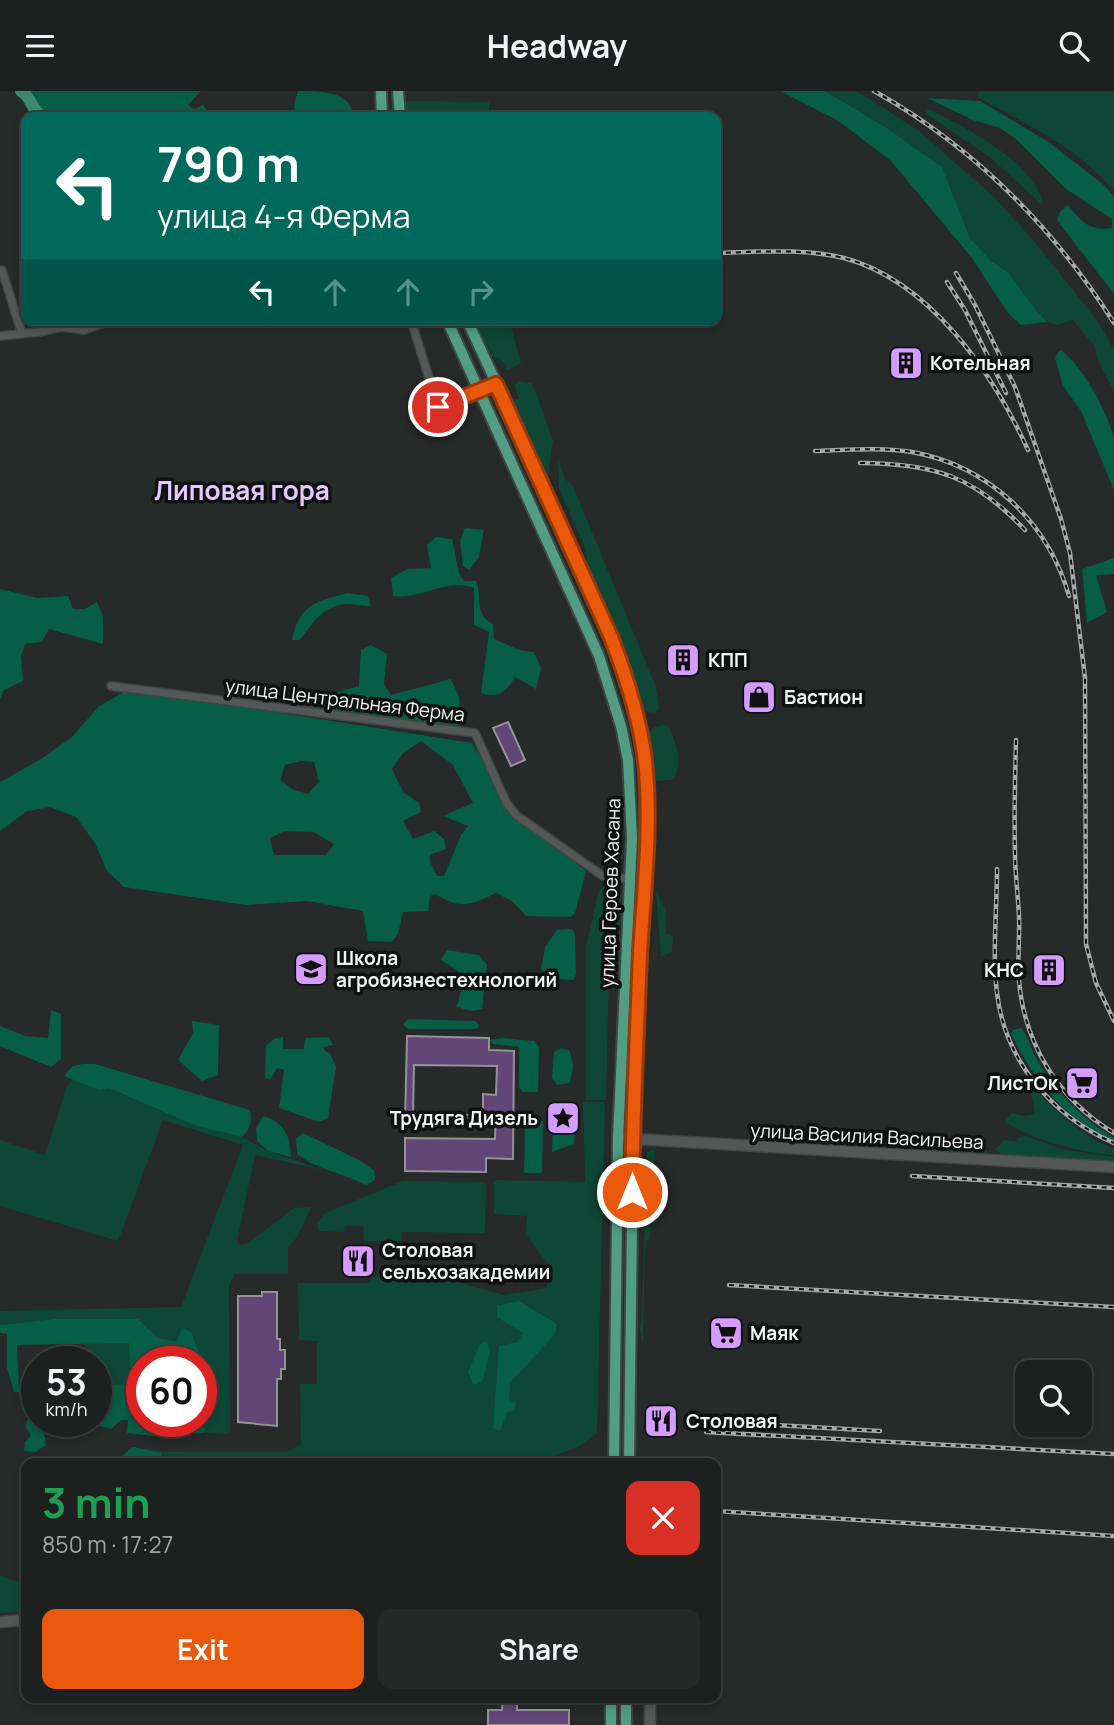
<!DOCTYPE html>
<html lang="en">
<head>
<meta charset="utf-8">
<style>
	:root { --surface:#1c201e; --page:#252827; --text:#f1f3f6; --muted:#a0a3a4; --line:#3a3e3c; --accent:#ea580c }
	body { margin:0; font-family:Manrope,sans-serif; background:var(--page); color:var(--text); height:100vh; display:flex; flex-direction:column; font-size:26px; white-space:nowrap }
	* { box-sizing:border-box; margin:0 }
	p { font-size:23px; color:var(--muted) }
	.icon { flex:none; width:38px; height:38px; fill:none; stroke:currentColor; stroke-width:2; stroke-linecap:round; stroke-linejoin:round }
	.map { position:relative; flex:1; overflow:hidden }
	.sheet { position:absolute; left:21px; top:1367px; width:700px; height:245px; display:flex; flex-direction:column; background:var(--surface); border-radius:14px; box-shadow:0 4px 10px #0003,0 0 0 2px var(--line) }
	.sheet>* { flex:none }
	.top-card { position:absolute; left:21px; top:21px; width:700px; height:214px; border-radius:14px; box-shadow:0 4px 10px #0003,0 0 0 2px var(--line); background:#00695c; color:#fff; overflow:hidden }
	.tools { position:absolute; left:1015px; top:1269px; display:grid; gap:14px }
	.tools a { display:grid; place-items:center; width:77px; height:77px; border-radius:14px; background:var(--surface); box-shadow:0 4px 10px #0003,0 0 0 2px var(--line); font-size:35px }
	.speed { position:absolute; left:21px; top:1255px; display:flex; gap:14px; font-size:35px; font-weight:700; text-align:center }
	.speed>* { display:grid; place-content:center; width:91px; height:91px; border-radius:50%; background:var(--surface); box-shadow:0 4px 10px #0003,0 0 0 2px var(--line); line-height:1 }
	.speed small { font-size:18px; font-weight:400 }
	.speed .limit { border:10px solid #d22; background:#fff; color:#111 }
	.pin { position:absolute; display:grid; place-items:center; width:60px; height:60px; color:#fff; margin:-30px; border:4px solid #fff; border-radius:50%; box-shadow:0 2px 7px #0007 }
	.me { position:absolute; width:77px; margin:-38px; rotate:0deg; stroke-linejoin:round; filter:drop-shadow(0 0 5px #0008) }
	.turn { display:flex; align-items:center; gap:24px; height:147px; padding:0 21px; font-size:32px }
	.turn .icon { width:91px; height:91px; stroke-width:2.5 }
	.turn b { display:block; font-size:49px; line-height:60px }
	.lanes { display:flex; align-items:center; height:66px; padding:0 21px; background:#0003; justify-content:center; gap:35px; direction:ltr }
	.lanes .off { opacity:.35 }
	.round { display:grid; place-items:center; flex:none; width:74px; height:74px; border-radius:14px; background:var(--page) }
	.overview { display:flex; align-items:center; justify-content:space-between; height:119px; padding:0 21px }
	h1 { font-size:42px; font-weight:700; line-height:52px; color:#1e9e55 }
	.cta { display:flex; gap:14px; margin-top:auto; padding:14px 21px }
	.cta a { flex:1; height:80px; border-radius:14px; background:var(--accent); color:#fff; font-size:28px; font-weight:700; line-height:80px; text-align:center }
	.cta a+a { background:var(--page); color:var(--text) }
	header { display:flex; justify-content:space-between; align-items:center; height:91px; padding:0 21px; background:var(--surface); font-size:32px; font-weight:700 }
	.map>svg:first-child { display:block }
	.green { fill:#0e4735 }
	.forest { fill:#065e46; fill-rule:evenodd }
	.lines { fill:none; stroke-linecap:round; stroke-linejoin:round }
	.river { stroke:#3e886e; stroke-width:12 }
	.building { fill:#624678; stroke:#959297; stroke-width:2 }
	.street-casing { stroke:#414543; stroke-width:10 }
	.secondary-casing { stroke:#414543; stroke-width:13 }
	.primary-casing { stroke:#414543; stroke-width:14 }
	.street { stroke:#535856; stroke-width:7 }
	.secondary { stroke:#535856; stroke-width:10 }
	.primary { stroke:#519e84; stroke-width:10 }
	.rail-casing { stroke:#a4a8a6; stroke-width:4.5 }
	.rail { stroke:#101211; stroke-width:2; stroke-dasharray:5; stroke-linecap:butt }
	.route-casing { stroke:#983908; stroke-width:18 }
	.route { stroke:#ea580c; stroke-width:12 }
	.labels { text-anchor:middle; stroke-width:7; stroke-linejoin:round; paint-order:stroke }
	.poi-label { font-size:19px; font-weight:bold; fill:#f2f5f4; stroke:#101211; text-anchor:start }
	.street-label { font-size:19px; fill:#f2f5f4; stroke:#101211 }
	.district-label { font-size:26px; font-weight:bold; fill:#e6c8ff; stroke:#101211 }
</style>
</head>
<body>
<header><svg class="icon" aria-label="menu" viewBox="0 0 24 24"><path d="M4 6h16M4 12h16M4 18h16"/></svg>Headway<svg class="icon" aria-label="search" viewBox="0 0 24 24"><circle cx="10" cy="10" r="6"/><path d="M15 15l6 6"/></svg></header>
<div class="map">
<svg width="1114" height="1634" viewBox="0 0 1114 1634">
	<rect width="100%" height="100%" fill="#262a28"/>
	<path class="green" d="M 825,0 L 855,0 L 870,8 L 919,40 L 993,105 L 1034,150 L 1099,232 L 1114,259 L 1114,300 L 1098,270 L 1095,256 L 1073,229 L 1057,234 L 1047,231 L 1035,218 L 1009,182 L 991,170 L 970,147 L 942,76 L 887,37 Z
		M 979,0 L 1114,0 L 1114,99 C 1076,56 1027,33 977,6 Z
		M 403,10 L 489,11 L 489,26 L 405,26 Z
		M 929,18 C 964,37 1036,70 1043,115 L 991,67 L 925,22 Z
		M 474,229 L 509,229 L 521,272 L 507,280 L 503,271 L 493,266 Z
		M 520,290 L 532,292 L 553,349 L 547,392 L 510,309 L 519,308 L 514,294 Z
		M 558,368 L 565,388 L 573,395 L 656,596 L 659,618 L 655,622 L 645,620 L 641,615 L 588,481 L 584,454 L 559,398 Z
		M 663,634 L 668,635 C 676,651 685,674 672,689 L 654,690 L 649,643 L 654,636 Z
		M 611,794 L 606,1009 L 586,1009 L 586,856 L 598,802 L 604,795 Z
		M 615,795 L 618,795 L 621,803 L 619,874 L 613,905 Z
		M 656,800 L 666,820 L 666,842 L 673,845 L 672,861 L 661,866 Z
		M 1021,979 C 1040,1006 1082,1049 1114,1057 L 1114,1064 C 1075,1061 1038,1050 1004,1031 L 1012,1022 L 1024,1025 L 1035,1023 L 1033,1009 Z
		M 74,987 L 109,997 L 196,1035 L 242,1046 L 268,1060 L 323,1079 L 255,1064 L 237,1150 L 240,1154 L 248,1152 L 294,1117 L 311,1116 L 298,1145 L 288,1157 L 288,1183 L 234,1183 L 229,1195 L 230,1338 L 228,1343 L 202,1342 L 206,1339 L 199,1330 L 201,1330 L 201,1268 L 177,1250 L 158,1247 L 138,1228 L 54,1228 L 0,1234 L 0,1220 L 181,1216 L 243,1054 L 163,1029 L 118,1150 L 0,1115 L 0,1049 L 45,1064 L 67,995 Z
		M 583,1011 L 605,1011 L 597,1342 L 578,1356 L 534,1372 L 113,1372 L 132,1356 L 168,1361 L 287,1361 L 301,1353 L 300,1293 L 317,1293 L 317,1250 L 299,1249 L 298,1192 L 367,1192 L 380,1182 L 419,1180 L 504,1204 L 547,1197 L 549,1174 L 525,1143 L 527,1125 L 494,1123 L 494,1092 L 497,1089 L 585,1091 Z
		M 1026,1045 L 1061,1058 L 1114,1066 L 1114,1072 L 1026,1067 L 1003,1064 L 995,1059 L 1004,1049 L 1015,1051 L 1019,1046 Z
		M 938,1047 L 984,1049 L 987,1062 L 939,1060 Z
		M 655,1059 L 650,1148 L 645,1150 L 643,1253 L 640,1238 L 642,1224 L 647,1061 Z
		M 403,1090 L 483,1091 L 486,1095 L 485,1142 L 402,1141 L 402,1150 L 364,1150 L 363,1135 L 345,1135 L 344,1141 L 318,1140 L 318,1132 L 325,1122 Z
		M 85,1252 L 129,1252 L 130,1293 L 96,1294 L 96,1270 L 85,1270 Z
		M 0,1485 L 26,1493 L 26,1520 L 0,1522 Z"/>
	<path class="forest" d="M 30,0 L 201,0 L 188,14 L 194,18 L 203,14 L 212,26 L 50,26 L 36,15 Z
		M 298,0 C 319,0 350,0 353,23 L 348,26 L 296,26 L 294,14 Z
		M 780,0 L 825,0 L 887,37 L 942,76 L 970,147 L 991,170 L 1009,182 L 1035,218 L 1047,231 L 1021,234 L 1007,221 L 972,167 L 891,70 L 837,29 Z
		M 927,7 L 980,10 L 1050,52 L 1105,95 L 1114,106 L 1114,203 L 1057,129 L 1060,121 L 1068,114 C 1081,130 1090,141 1112,137 L 1112,128 L 1066,98 L 1016,48 L 1000,37 L 973,29 Z
		M 1060,259 C 1080,270 1110,325 1114,348 C 1114,364 1114,383 1114,399 L 1081,320 L 1063,295 L 1055,267 Z
		M 465,437 L 484,439 L 479,466 L 469,479 L 463,475 L 460,449 Z
		M 436,446 L 452,448 L 459,482 L 464,490 L 476,490 C 483,506 473,523 493,533 L 494,548 L 519,559 L 534,561 L 541,577 L 536,598 L 515,586 C 506,601 499,608 481,602 L 489,541 L 474,534 L 474,497 C 448,486 421,509 393,505 L 391,487 L 407,478 L 431,477 L 427,454 Z
		M 1114,467 L 1114,483 L 1096,484 L 1107,521 L 1087,532 L 1082,478 Z
		M 0,498 L 37,507 L 68,505 L 73,518 L 85,518 L 97,511 L 103,525 L 103,553 L 49,538 L 42,551 L 25,553 L 21,565 L 23,590 L 4,599 L 0,608 Z
		M 347,502 L 368,505 L 371,515 C 362,516 357,513 348,513 C 324,514 313,531 300,549 L 292,549 C 298,515 316,510 347,502 Z
		M 371,554 L 387,563 L 384,593 L 391,604 L 451,588 L 459,606 L 461,634 L 453,637 L 291,616 L 291,604 L 331,603 L 359,595 L 361,559 Z
		M 124,601 L 191,608 L 472,652 L 515,724 L 586,780 L 575,822 L 570,826 L 526,825 L 512,810 L 496,802 C 470,815 460,818 435,803 L 430,805 L 428,820 L 403,821 L 398,843 L 392,851 L 368,850 L 363,820 L 307,810 L 246,814 L 124,796 L 107,780 L 95,752 L 76,726 L 50,716 L 27,720 L 0,740 L 0,691 L 41,668 L 72,646 L 98,616 ZM 421,650 L 453,674 L 473,712 L 443,725 L 468,735 L 461,744 L 444,785 L 437,785 L 430,771 L 430,764 L 446,758 L 444,748 L 434,740 L 413,748 L 403,730 L 421,721 L 419,712 L 403,701 L 392,678 L 403,662 ZM 301,670 L 314,671 L 319,691 L 308,703 L 292,698 L 280,689 L 285,674 ZM 285,740 L 314,741 L 334,753 L 326,764 L 274,764 L 270,747 Z
		M 572,838 L 575,844 L 576,883 L 573,889 L 556,888 L 541,879 L 545,856 L 557,839 Z
		M 447,859 L 479,864 L 487,874 L 482,918 L 472,920 L 457,916 L 462,895 L 461,882 L 441,869 Z
		M 51,919 L 61,923 L 61,968 L 51,976 L 0,955 L 0,935 L 25,945 L 48,947 Z
		M 408,928 L 475,930 L 479,934 L 478,937 L 471,938 L 409,938 L 403,934 Z
		M 192,930 L 219,934 L 218,984 L 202,990 L 178,969 L 193,942 Z
		M 1022,937 C 1027,945 1030,954 1034,963 C 1053,999 1079,1025 1114,1047 L 1114,1050 C 1065,1029 1034,989 1011,943 L 1013,939 Z
		M 283,946 L 283,958 L 304,958 L 305,947 L 329,946 L 333,954 L 323,956 L 326,961 L 330,962 L 336,976 L 328,1027 L 319,1031 L 279,1017 L 284,979 L 277,977 L 270,989 L 265,987 L 266,955 L 274,948 Z
		M 502,947 L 534,950 L 539,956 L 538,1001 L 522,1001 L 519,996 L 519,956 L 493,953 L 490,949 Z
		M 561,957 L 570,960 L 573,975 L 570,992 L 557,994 L 552,987 L 554,961 Z
		M 83,973 L 95,973 L 250,1019 C 252,1030 251,1038 242,1046 L 196,1035 L 109,997 L 99,999 L 64,985 L 73,975 Z
		M 263,1025 C 285,1032 290,1044 291,1066 L 268,1060 L 257,1050 L 256,1037 Z
		M 525,1030 L 543,1030 L 542,1082 L 524,1082 Z
		M 566,1033 L 575,1037 L 574,1053 L 552,1061 L 553,1034 Z
		M 303,1042 L 359,1069 L 374,1079 L 375,1089 L 366,1094 C 342,1082 318,1079 297,1063 L 296,1048 Z
		M 519,1210 L 557,1233 L 555,1243 L 510,1292 L 509,1309 L 516,1312 L 514,1320 L 507,1321 L 500,1340 L 493,1337 L 499,1255 L 518,1251 L 523,1242 L 497,1226 L 497,1215 Z
		M 54,1228 L 138,1228 L 158,1247 L 177,1250 L 182,1237 L 191,1241 L 201,1268 L 199,1270 L 142,1270 L 142,1330 L 199,1330 L 206,1339 L 202,1342 L 152,1345 L 127,1342 L 128,1329 L 121,1329 L 111,1338 L 85,1331 L 96,1330 L 96,1294 L 130,1293 L 129,1252 L 17,1254 L 19,1295 L 37,1295 L 37,1302 L 14,1301 L 7,1277 L 7,1243 L 0,1242 L 0,1234 Z
		M 487,1250 L 490,1260 L 483,1289 L 474,1294 L 468,1281 L 480,1253 Z
		M 27,1329 L 43,1331 L 46,1354 L 35,1361 L 24,1360 L 25,1351 L 31,1345 L 26,1336 Z
		M 133,1356 L 161,1362 L 163,1372 L 115,1372 Z"/>
	<g class="lines">
		<path class="river" d="M 21,0 C 32,6 32,22 44,26"/>
	</g>
	<path class="building" d="M 897,259 L 917,259 L 917,278 L 910,278 L 910,286 L 894,286 L 894,266 L 897,266 Z
		M 508,631 L 525,669 L 511,675 L 493,637 Z
		M 407,945 L 489,947 L 489,959 L 514,960 L 513,1068 L 486,1067 L 486,1081 L 405,1080 L 405,1047 L 495,1048 L 496,1022 L 483,1022 L 483,1003 L 496,1004 L 497,975 L 414,974 L 413,1023 L 475,1024 L 475,1033 L 405,1032 Z
		M 262,1201 L 277,1201 L 277,1248 L 280,1248 L 280,1259 L 285,1259 L 285,1278 L 281,1278 L 281,1288 L 277,1288 L 277,1335 L 238,1331 L 238,1205 L 262,1205 Z
		M 503,1606 L 517,1606 L 517,1619 L 569,1619 L 569,1634 L 488,1634 L 488,1619 L 502,1619 Z"/>
	<g class="lines">
		<g class="street-casing">
			<path id="street" d="M 2,179 L 22,243
				M 411,229 L 438,316 L 497,293
				M 0,245 L 39,241 L 62,236 L 84,239 L 113,229
				M 111,595 L 475,642 L 506,711 L 516,724 L 603,785 L 631,788"/>
		</g>
		<g class="secondary-casing">
			<path id="secondary" d="M 618,1047 L 1114,1076
				M 0,1531 L 26,1529
				M 650,1634 L 650,1606"/>
		</g>
		<g class="primary-casing">
			<path id="primary" d="M 381,0 L 382,26
				M 398,0 L 400,26
				M 447,229 L 599,565 L 621,635 L 628,669 L 632,747 L 618,1047 L 614,1372
				M 467,229 L 551,410 L 616,561 L 638,632 L 645,668 L 646,781 L 633,1048 L 629,1372
				M 611,1606 L 611,1634
				M 626,1606 L 626,1634"/>
		</g>
		<use href="#street" class="street"/>
		<use href="#secondary" class="secondary"/>
		<use href="#primary" class="primary"/>
		<g class="rail-casing">
			<path id="rail" d="M 874,0 C 974,56 1053,136 1114,232
				M 716,162 C 758,161 803,157 844,167 C 930,190 993,282 1028,359
				M 956,182 L 975,214 L 1015,296 L 1061,428 L 1070,462 L 1085,587 L 1086,853 L 1096,892 L 1114,930
				M 947,191 L 965,219 L 1006,302
				M 815,360 C 847,359 880,356 912,361 C 989,375 1048,431 1069,505
				M 860,372 C 934,373 973,384 1025,439
				M 1016,649 C 1015,686 1014,724 1015,761 C 1015,783 1018,804 1019,825 C 1020,847 1017,868 1019,889 C 1024,953 1059,1009 1114,1042
				M 997,778 C 997,819 992,862 997,902 C 1005,970 1052,1025 1114,1052
				M 912,1085 L 1114,1097
				M 729,1194 L 1114,1216
				M 707,1330 L 880,1340
				M 706,1341 L 1114,1363
				M 716,1420 L 1114,1445"/>
		</g>
		<use href="#rail" class="rail"/>
	</g>
	<g class="lines">
		<g class="route-casing">
			<path id="route" d="M 438,316 L 496,293 L 611,546 C 626,585 640,627 645,670 C 652,734 644,797 640,861 C 637,941 633,1021 632,1101"/>
		</g>
		<use href="#route" class="route"/>
	</g>
	<defs>
		<g id="building-square" transform="scale(1.75)"><rect x="-9" y="-9" width="18" height="18" rx="4" fill="#d39cfd" stroke="#101211"/><path d="M-4-6H4V6H1V3H-1V6H-4ZM-2.5-4.3h1.7v1.8h-1.7ZM.8-4.3h1.7v1.8H.8ZM-2.5-1h1.7V.8h-1.7ZM.8-1h1.7V.8H.8Z" fill="#111"/></g>
		<g id="shop-square" transform="scale(1.75)"><rect x="-9" y="-9" width="18" height="18" rx="4" fill="#d39cfd" stroke="#101211"/><path d="M-5-2.5h2.3a2.7 3.5 0 0 1 5.4 0H5L5.5 6h-11ZM-1.5-2.5h3a1.5 2.3 0 0 0-3 0Z" fill="#111"/></g>
		<g id="school-square" transform="scale(1.75)"><rect x="-9" y="-9" width="18" height="18" rx="4" fill="#d39cfd" stroke="#101211"/><path d="M0-5L7-2L0 1L-7-2ZM-4 1L0 2.5L4 1V4Q0 6-4 4Z" fill="#111"/></g>
		<g id="supermarket-square" transform="scale(1.75)"><rect x="-9" y="-9" width="18" height="18" rx="4" fill="#d39cfd" stroke="#101211"/><path d="M-6-5.5h2.5l.6 2H6L4.5 2H-2.5L-4.4-4H-6ZM-1.5 3.2a1.3 1.3 0 1 0 .1 0ZM3 3.2a1.3 1.3 0 1 0 .1 0Z" fill="#111"/></g>
		<g id="sight-square" transform="scale(1.75)"><rect x="-9" y="-9" width="18" height="18" rx="4" fill="#d39cfd" stroke="#101211"/><path d="M0-6L1.8-2.2L6-1.7L2.9 1.2L3.7 5.4L0 3.3L-3.7 5.4L-2.9 1.2L-6-1.7L-1.8-2.2Z" fill="#111"/></g>
		<g id="restaurant-square" transform="scale(1.75)"><rect x="-9" y="-9" width="18" height="18" rx="4" fill="#d39cfd" stroke="#101211"/><path d="M-5-6h1v4h1v-4h1v4h1v-4h1v5L-1.5 .5V6h-2V.5L-5-1ZM5-6V6H3V1.5H1.5Q1.5-4 5-6Z" fill="#111"/></g>
	</defs>
	<g fill-rule="evenodd">
		<use href="#building-square" x="906" y="272"/>
		<use href="#building-square" x="683" y="569"/>
		<use href="#shop-square" x="759" y="606"/>
		<use href="#school-square" x="311" y="878"/>
		<use href="#building-square" x="1049" y="879"/>
		<use href="#supermarket-square" x="1082" y="992"/>
		<use href="#sight-square" x="563" y="1027"/>
		<use href="#restaurant-square" x="358" y="1170"/>
		<use href="#supermarket-square" x="726" y="1242"/>
		<use href="#restaurant-square" x="661" y="1330"/>
	</g>
	<g class="labels">
		<g class="poi-label">
			<text x="930" y="279">Котельная</text>
			<text x="708" y="576">КПП</text>
			<text x="784" y="613">Бастион</text>
			<text x="336" y="874">Школа<tspan x="336" dy="22">агробизнестехнологий</tspan></text>
			<text x="1024" y="886" text-anchor="end">КНС</text>
			<text x="1058" y="999" text-anchor="end">ЛистОк</text>
			<text x="538" y="1034" text-anchor="end">Трудяга Дизель</text>
			<text x="382" y="1166">Столовая<tspan x="382" dy="22">сельхозакадемии</tspan></text>
			<text x="750" y="1249">Маяк</text>
			<text x="686" y="1337">Столовая</text>
		</g>
		<g class="street-label">
			<text transform="translate(345 609) rotate(7)" y="7">улица Центральная Ферма</text>
			<text transform="translate(610 802) rotate(-88)" y="7">улица Героев Хасана</text>
			<text transform="translate(867 1045) rotate(3)" y="7">улица Василия Васильева</text>
		</g>
		<g class="district-label">
			<text x="242" y="409">Липовая гора</text>
		</g>
	</g>
</svg>
<div class="tools">
<a><svg class="icon" aria-label="search" viewBox="0 0 24 24"><circle cx="10" cy="10" r="6"/><path d="M15 15l6 6"/></svg></a>
</div>
<div class="speed"><div>53<small>km/h</small></div><div class="limit">60</div></div>
<div class="pin" style="left:438px;top:316px;background:#d93025"><svg class="icon" aria-label="arrive" viewBox="0 0 24 24"><path d="M6 21V4h12l-3 4 3 4H6"/></svg></div>
<svg class="me" style="left:632px;top:1101px" viewBox="-20 -20 40 40"><circle r="17" fill="#ea580c" stroke="#fff" stroke-width="3"/><path d="M0-11L8 9 0 5-8 9z" fill="#fff"/></svg>
<div class="top-card">
<div class="turn"><svg class="icon" aria-label="left" viewBox="0 0 24 24"><path d="M17 20v-9H6M10 6l-5 5 5 5"/></svg><div><b>790 m</b>улица 4-я Ферма</div></div>
<div class="lanes"><svg class="icon" aria-label="left" viewBox="0 0 24 24"><path d="M17 20v-9H6M10 6l-5 5 5 5"/></svg><svg class="icon off" aria-label="ahead" viewBox="0 0 24 24"><path d="M12 20V5M6 11l6-6 6 6"/></svg><svg class="icon off" aria-label="ahead" viewBox="0 0 24 24"><path d="M12 20V5M6 11l6-6 6 6"/></svg><svg class="icon off" aria-label="right" viewBox="0 0 24 24"><path d="M7 20v-9h11M14 6l5 5-5 5"/></svg></div>
</div>
<section class="sheet">
<div class="overview"><div><h1>3 min</h1><p>850 m · 17:27</p></div><a class="round" style="background:#d93025;color:#fff"><svg class="icon" aria-label="close" viewBox="0 0 24 24"><path d="M6 6l12 12M18 6L6 18"/></svg></a></div>
<div class="cta"><a>Exit</a><a>Share</a></div>
</section>
</div>
</body>
</html>
